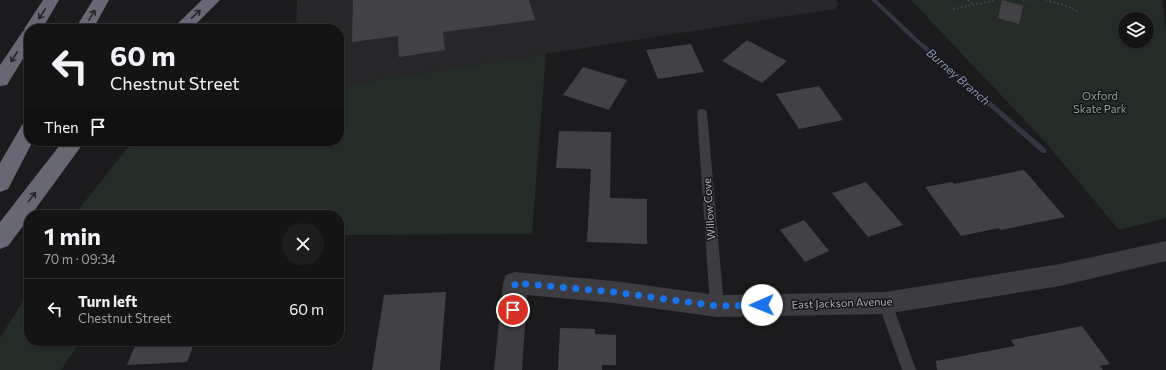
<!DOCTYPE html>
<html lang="en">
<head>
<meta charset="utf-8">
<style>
	:root { --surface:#141415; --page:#1d1d1e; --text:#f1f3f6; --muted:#9d9ea0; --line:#333334 }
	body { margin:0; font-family:Commissioner,sans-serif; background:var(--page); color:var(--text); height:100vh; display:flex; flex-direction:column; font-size:15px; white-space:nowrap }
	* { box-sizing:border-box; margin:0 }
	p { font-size:13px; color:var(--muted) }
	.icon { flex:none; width:22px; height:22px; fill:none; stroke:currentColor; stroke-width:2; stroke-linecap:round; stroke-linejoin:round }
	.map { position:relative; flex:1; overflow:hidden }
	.sheet { position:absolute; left:24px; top:210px; width:320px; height:136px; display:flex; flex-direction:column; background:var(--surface); border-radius:16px; box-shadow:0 1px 3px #0004,0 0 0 1px var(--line) }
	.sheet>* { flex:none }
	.top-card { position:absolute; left:24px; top:24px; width:320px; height:122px; border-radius:16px; box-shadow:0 1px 3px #0004,0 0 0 1px var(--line); background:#141415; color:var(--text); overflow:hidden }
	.tools { position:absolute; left:1118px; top:12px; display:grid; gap:8px }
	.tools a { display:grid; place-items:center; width:36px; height:36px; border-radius:50%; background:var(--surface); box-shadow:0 1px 3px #0004,0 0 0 1px var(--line); font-size:20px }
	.pin { position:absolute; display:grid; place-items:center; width:34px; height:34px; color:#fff; margin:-17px; border:2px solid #fff; border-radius:50%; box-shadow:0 1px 4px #0007 }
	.me { position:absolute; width:44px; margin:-22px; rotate:269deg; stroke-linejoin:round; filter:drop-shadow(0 0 3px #0008) }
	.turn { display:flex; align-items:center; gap:14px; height:84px; padding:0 20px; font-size:18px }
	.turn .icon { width:52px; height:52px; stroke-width:2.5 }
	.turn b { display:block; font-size:28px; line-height:34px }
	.then { display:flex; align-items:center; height:38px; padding:0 20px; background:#0003; gap:8px; font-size:15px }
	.round { display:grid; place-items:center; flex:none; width:42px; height:42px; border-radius:21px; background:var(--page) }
	.head { display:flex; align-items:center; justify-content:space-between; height:68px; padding:0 20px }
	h1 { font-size:24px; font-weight:700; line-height:30px }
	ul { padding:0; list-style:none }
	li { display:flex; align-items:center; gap:12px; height:60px; padding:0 20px; border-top:1px solid var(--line) }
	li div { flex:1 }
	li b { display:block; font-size:15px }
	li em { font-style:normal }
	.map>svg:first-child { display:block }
	.built { fill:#272629 }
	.green { fill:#242c27; fill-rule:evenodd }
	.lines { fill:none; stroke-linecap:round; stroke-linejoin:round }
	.stream { fill:#313640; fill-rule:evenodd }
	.building { fill:#424246 }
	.path { stroke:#424248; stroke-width:2; stroke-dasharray:1.5 2.5; stroke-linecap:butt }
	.service { fill:#3c3c41; fill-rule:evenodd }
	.minor { fill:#3c3c41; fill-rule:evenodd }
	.motorway { fill:#686872; fill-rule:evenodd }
	.oneway { stroke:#262629 }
	.route { stroke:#1a73e8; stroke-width:7; stroke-dasharray:0 12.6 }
	.labels { text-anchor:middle; stroke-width:3; stroke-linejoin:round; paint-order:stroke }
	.park-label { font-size:11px; fill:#86a48f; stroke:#161517 }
	.street-label { font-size:11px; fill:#aeafbb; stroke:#161517 }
	.water-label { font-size:12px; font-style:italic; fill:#8895b3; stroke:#161517 }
</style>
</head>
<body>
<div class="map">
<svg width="1166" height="370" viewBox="0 0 1166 370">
	<rect width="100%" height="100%" fill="#1b1a1c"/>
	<path class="built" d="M 297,0 L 836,0 L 839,3 L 835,9 L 339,86 L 339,29 L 296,29 Z"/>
	<path class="green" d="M 911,0 L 1162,0 L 1166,32 L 1166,218 L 1119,230 L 1046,143 ZM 1125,19 L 1147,19 L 1147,41 L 1125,41 Z
		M 546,54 L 532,234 L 339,235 L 339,215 L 76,215 L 82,205 L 133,141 L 339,141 L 339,86 Z
		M 29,291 L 29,341 L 81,341 L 61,370 L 0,370 L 0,338 Z"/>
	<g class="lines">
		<path class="stream" d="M 871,0 L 877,0 L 917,38 L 1046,149 L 1047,151 L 1046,153 L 1042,153 L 913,40 Z"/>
	</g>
	<path class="building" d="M 353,0 L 529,0 L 535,20 L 443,32 L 445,50 L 399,57 L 398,36 L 352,42 Z
		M 1002,0 L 1023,6 L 1019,24 L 998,18 Z
		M 747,40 L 787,61 L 762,83 L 722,61 Z
		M 691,44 L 704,72 L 658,79 L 646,50 Z
		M 583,67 L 627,80 L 609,110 L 563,95 Z
		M 819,86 L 843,120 L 799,129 L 776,94 Z
		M 559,131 L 611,132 L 610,198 L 647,199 L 647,244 L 587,242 L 591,169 L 556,168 Z
		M 1024,170 L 1065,217 L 1000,230 L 999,228 L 961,236 L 925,187 L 952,182 L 954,184 Z
		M 866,182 L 903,225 L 868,237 L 832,193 Z
		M 804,220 L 829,251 L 805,262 L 780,230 Z
		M 446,292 L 440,370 L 372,370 L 384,295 Z
		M 1082,326 L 1110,364 L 1100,366 L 1103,370 L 937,370 L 936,361 L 1015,346 L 1011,340 Z
		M 560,328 L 595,329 L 595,334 L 616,335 L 616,365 L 602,365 L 602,370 L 558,370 Z
		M 137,341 L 195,341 L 187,362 L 127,365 Z"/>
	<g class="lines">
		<path class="path" d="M 968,0 L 973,5
			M 1022,0 L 1029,0
			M 1046,0 L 1064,5 L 1079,12
			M 953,9 L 996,0"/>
		<path class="service" d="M 702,109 L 706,110 L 707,113 L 724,306 L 722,310 L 717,312 L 712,310 L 710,306 L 697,113 L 698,110 Z
			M 885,297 L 890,299 L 892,303 L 916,370 L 902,370 L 878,303 L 880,299 Z"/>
		<path class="minor" d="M 1166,241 L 1166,261 L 1060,286 L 885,314 L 717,317 L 614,303 L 527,295 L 522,370 L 494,370 L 503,283 L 506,275 L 515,272 L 614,281 L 717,295 L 885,292 L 1060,264 Z"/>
		<path class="motorway" d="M 43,0 L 59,0 L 42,29 L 29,29 L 29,49 L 7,85 L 0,86 L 0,65 L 23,31 L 25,30 L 24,29 Z
			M 93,0 L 109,0 L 93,29 L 75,29 Z
			M 202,0 L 220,0 L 191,29 L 172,29 Z
			M 29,123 L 29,141 L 33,141 L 8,189 L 0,192 L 0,163 L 22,125 Z
			M 63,141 L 85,141 L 31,215 L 29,215 L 29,218 L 8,246 L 0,249 L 0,222 Z"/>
	</g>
	<defs><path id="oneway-shaft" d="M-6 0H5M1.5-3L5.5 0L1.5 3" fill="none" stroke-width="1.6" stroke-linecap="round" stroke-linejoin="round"/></defs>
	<g class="oneway">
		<use href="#oneway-shaft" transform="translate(42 14) rotate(123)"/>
		<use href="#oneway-shaft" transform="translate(196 14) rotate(-43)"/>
		<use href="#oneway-shaft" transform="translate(92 15) rotate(-60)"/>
		<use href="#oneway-shaft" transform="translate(14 57) rotate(123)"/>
		<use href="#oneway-shaft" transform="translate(32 197) rotate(-52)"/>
	</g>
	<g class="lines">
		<path class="route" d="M 513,310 L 515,283 L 614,292 L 717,306 L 762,305"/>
	</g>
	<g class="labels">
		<g class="park-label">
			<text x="1100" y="100">Oxford<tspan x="1100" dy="13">Skate Park</tspan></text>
		</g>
		<g class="street-label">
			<text transform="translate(709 209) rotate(-94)" y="4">Willow Cove</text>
			<text transform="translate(842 303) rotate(-2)" y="4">East Jackson Avenue</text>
		</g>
		<g class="water-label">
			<text transform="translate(958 77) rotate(41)" y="4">Burney Branch</text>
		</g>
	</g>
</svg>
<div class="tools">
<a><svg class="icon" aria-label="layers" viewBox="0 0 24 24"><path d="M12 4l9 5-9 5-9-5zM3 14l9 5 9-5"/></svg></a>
</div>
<div class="pin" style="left:513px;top:310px;background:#d93025"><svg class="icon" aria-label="arrive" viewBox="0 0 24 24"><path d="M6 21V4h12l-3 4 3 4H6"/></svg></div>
<svg class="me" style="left:762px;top:305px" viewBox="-20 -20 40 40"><circle r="19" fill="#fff"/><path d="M0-13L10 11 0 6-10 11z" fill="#1a73e8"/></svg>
<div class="top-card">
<div class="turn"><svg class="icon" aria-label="left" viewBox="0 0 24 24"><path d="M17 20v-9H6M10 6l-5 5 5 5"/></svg><div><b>60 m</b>Chestnut Street</div></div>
<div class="then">Then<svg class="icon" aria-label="arrive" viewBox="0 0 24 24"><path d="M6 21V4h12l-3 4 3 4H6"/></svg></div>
</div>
<section class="sheet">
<div class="head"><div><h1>1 min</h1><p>70 m · 09:34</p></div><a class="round"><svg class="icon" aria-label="close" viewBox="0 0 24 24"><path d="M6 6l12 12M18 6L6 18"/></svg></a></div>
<ul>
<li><svg class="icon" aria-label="left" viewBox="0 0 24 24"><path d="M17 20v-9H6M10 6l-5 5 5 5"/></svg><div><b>Turn left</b><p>Chestnut Street</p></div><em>60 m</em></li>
</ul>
</section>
</div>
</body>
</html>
